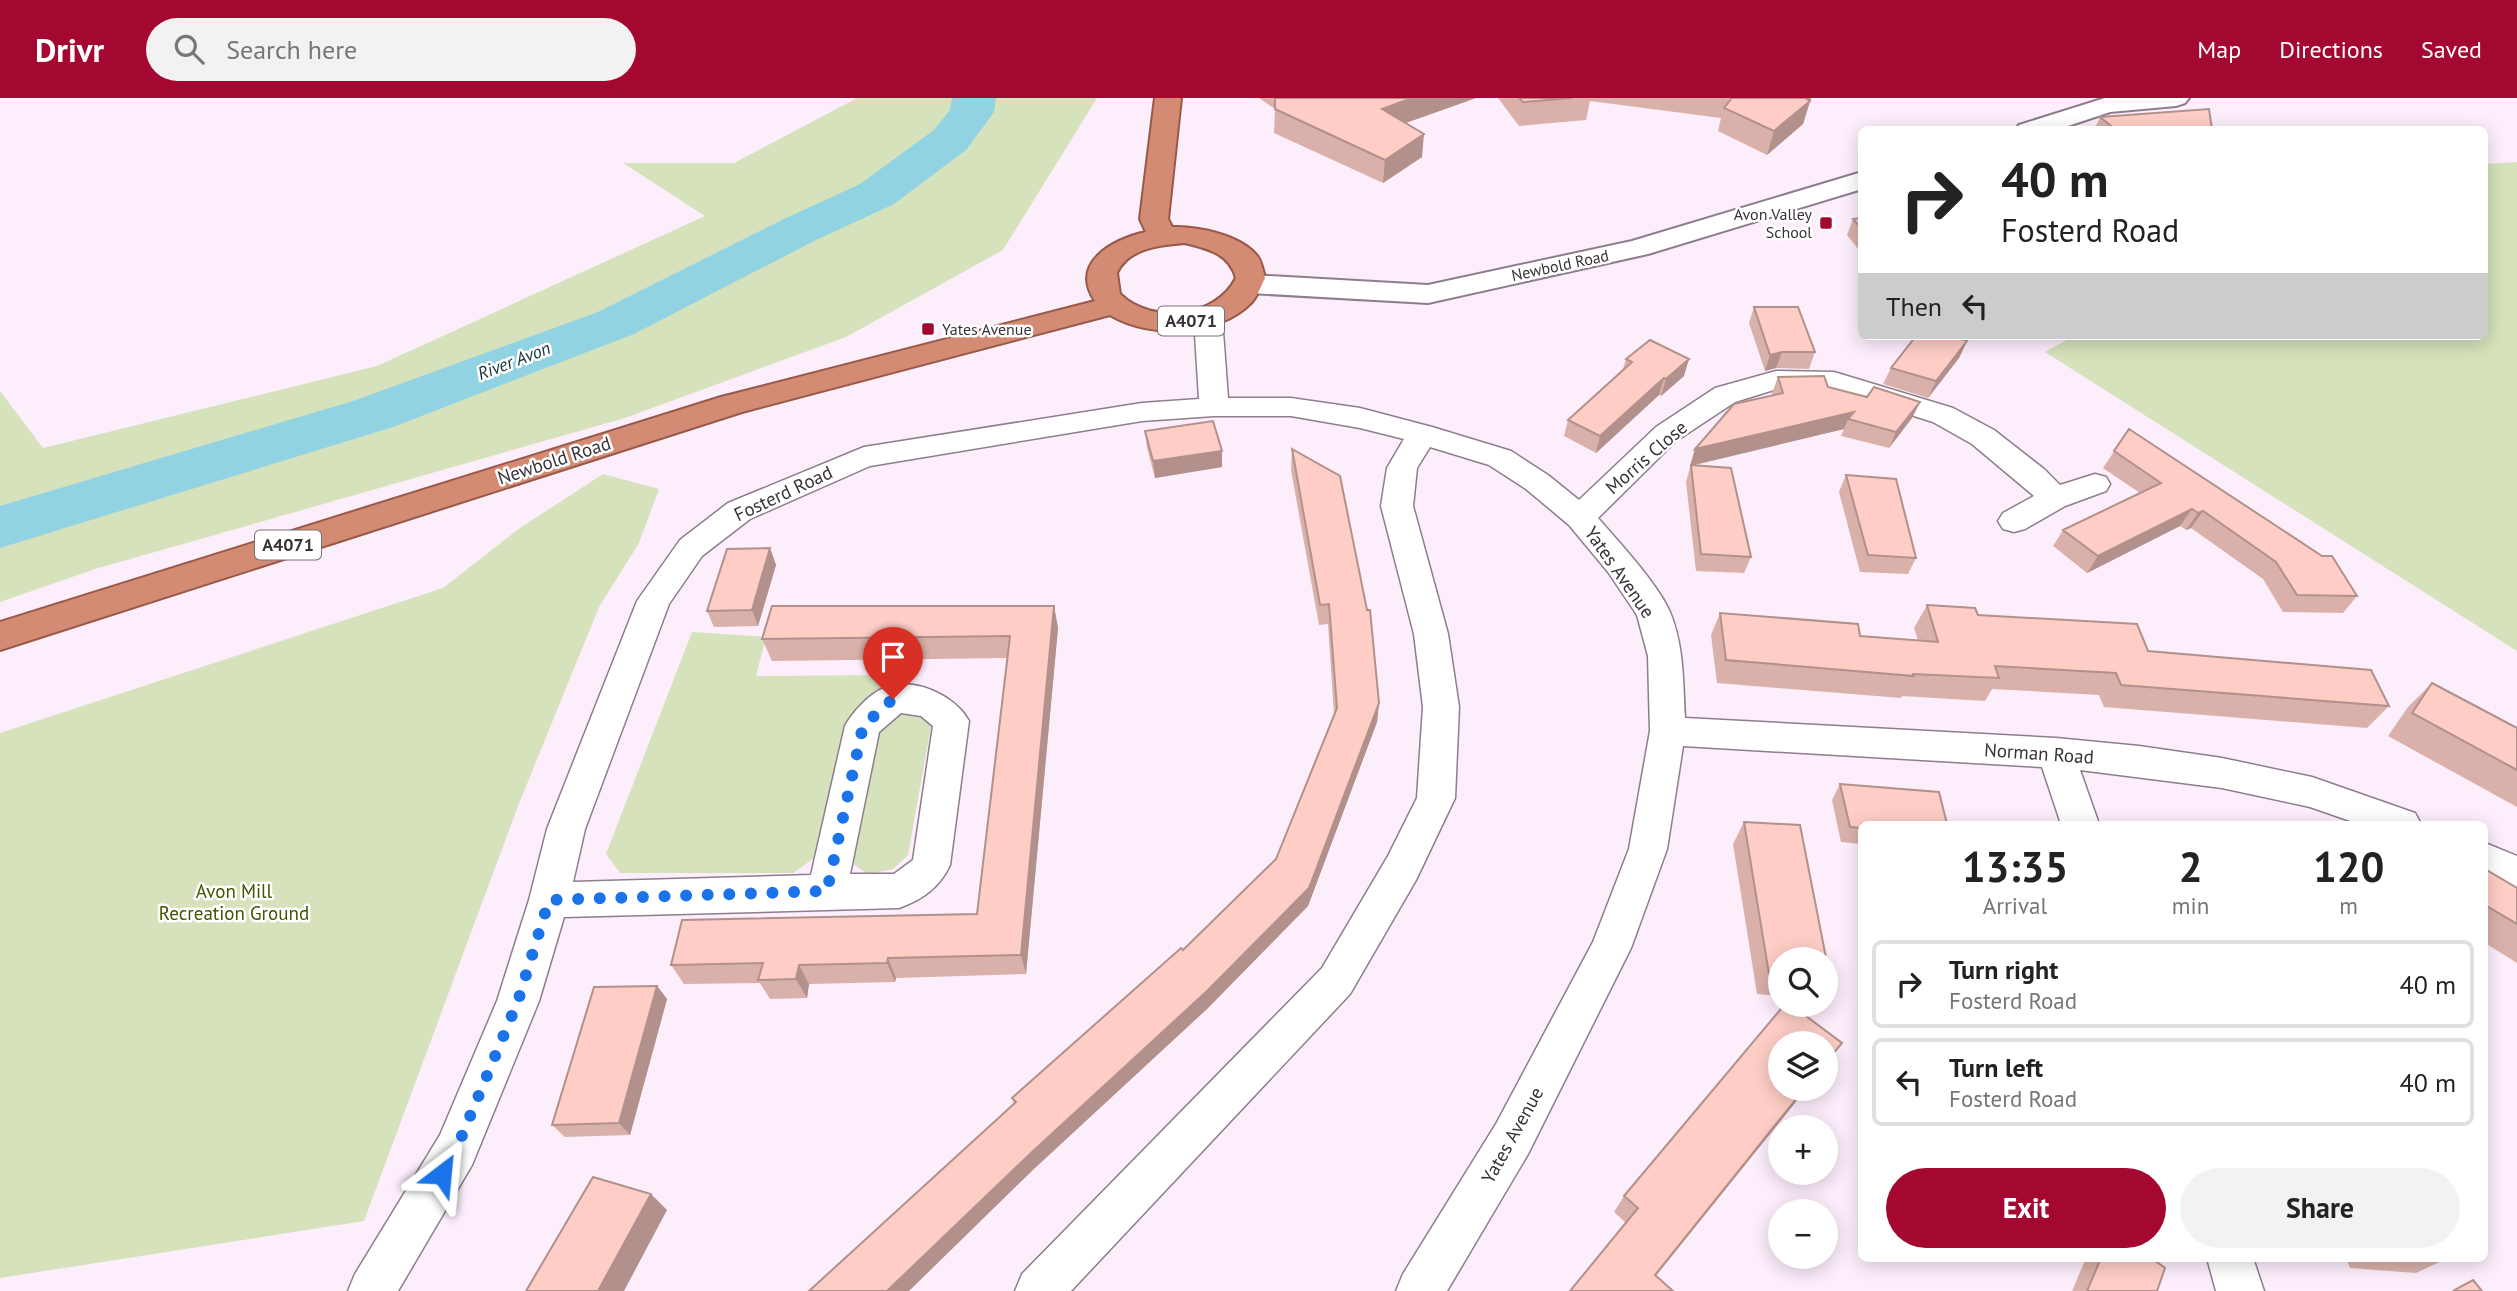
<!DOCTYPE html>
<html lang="en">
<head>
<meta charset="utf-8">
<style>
	:root { --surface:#fff; --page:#f2f2f2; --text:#222; --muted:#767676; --line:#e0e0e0; --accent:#a40730 }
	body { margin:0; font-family:"PT Sans",sans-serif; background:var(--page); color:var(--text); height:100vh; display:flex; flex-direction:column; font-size:26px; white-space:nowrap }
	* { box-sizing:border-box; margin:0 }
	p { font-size:23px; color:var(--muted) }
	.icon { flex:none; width:38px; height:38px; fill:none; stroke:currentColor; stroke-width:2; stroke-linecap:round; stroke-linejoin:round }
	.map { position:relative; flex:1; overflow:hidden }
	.sheet { position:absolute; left:1858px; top:723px; width:630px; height:441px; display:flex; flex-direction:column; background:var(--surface); border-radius:10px; box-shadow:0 4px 18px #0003 }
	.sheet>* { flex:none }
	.guide { position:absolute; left:1858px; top:28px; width:630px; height:214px; border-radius:10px; box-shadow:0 4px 18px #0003; background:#fff; color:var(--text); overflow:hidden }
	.tools { position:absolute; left:1768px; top:849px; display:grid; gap:14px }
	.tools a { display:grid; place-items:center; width:70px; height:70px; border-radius:50%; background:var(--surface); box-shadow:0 4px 18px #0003; font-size:35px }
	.pin { position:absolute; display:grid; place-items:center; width:60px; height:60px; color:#fff; margin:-72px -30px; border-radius:50% 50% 50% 0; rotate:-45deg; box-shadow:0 0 7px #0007 }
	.pin .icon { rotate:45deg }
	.me { position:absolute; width:77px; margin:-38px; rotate:29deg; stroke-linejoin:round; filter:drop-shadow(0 0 5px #0008) }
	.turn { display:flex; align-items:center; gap:24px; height:147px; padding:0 28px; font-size:32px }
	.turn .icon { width:91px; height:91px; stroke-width:2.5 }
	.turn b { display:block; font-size:49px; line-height:60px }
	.then { display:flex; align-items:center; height:66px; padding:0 28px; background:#0003; gap:14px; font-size:26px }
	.eta { display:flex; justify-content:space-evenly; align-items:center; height:119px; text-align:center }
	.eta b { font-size:42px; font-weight:600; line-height:49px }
	.cta { display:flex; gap:14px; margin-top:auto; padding:14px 28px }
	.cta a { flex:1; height:80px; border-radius:42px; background:var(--accent); color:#fff; font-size:28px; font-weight:600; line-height:80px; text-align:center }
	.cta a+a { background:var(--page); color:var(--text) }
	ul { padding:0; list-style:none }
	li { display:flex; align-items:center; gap:21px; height:88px; margin:0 14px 10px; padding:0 14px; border:4px solid var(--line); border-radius:10px }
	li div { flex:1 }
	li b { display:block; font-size:26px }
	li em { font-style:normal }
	header { display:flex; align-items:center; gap:42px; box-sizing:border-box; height:98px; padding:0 35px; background:var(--accent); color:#fff }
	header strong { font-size:33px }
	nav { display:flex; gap:38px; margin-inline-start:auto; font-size:24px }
	.search { width:490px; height:63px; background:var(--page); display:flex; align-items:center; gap:18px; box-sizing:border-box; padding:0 24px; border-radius:38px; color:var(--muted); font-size:26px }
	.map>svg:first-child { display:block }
	.green { fill:#d5e2bb }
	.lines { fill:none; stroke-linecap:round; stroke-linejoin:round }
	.river { fill:#91d3e2; fill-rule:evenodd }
	.minor-casing { stroke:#8e7d8d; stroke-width:3 }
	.secondary-casing { stroke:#8e7d8d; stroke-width:4 }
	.trunk-casing { stroke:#985949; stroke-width:4 }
	.minor { fill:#fff; fill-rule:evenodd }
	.secondary { fill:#fff; fill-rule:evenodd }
	.trunk { fill:#d48b74; fill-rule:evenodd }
	.wall { fill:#dab1aa }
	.shaded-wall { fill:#b2908b }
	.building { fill:#fecec6; stroke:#b2908b; stroke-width:2 }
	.route { stroke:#1a73e8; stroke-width:12; stroke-dasharray:0 21.6 }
	.poi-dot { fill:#a40730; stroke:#fff; stroke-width:2.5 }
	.labels { text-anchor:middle; stroke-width:5; stroke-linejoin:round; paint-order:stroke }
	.far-poi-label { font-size:16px; fill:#3a323a; stroke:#fff; text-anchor:end }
	.far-street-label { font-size:16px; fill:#3a323a; stroke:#fff }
	.shield { fill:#fff; stroke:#757075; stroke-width:2 }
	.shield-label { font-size:18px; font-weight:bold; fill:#3a323a }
	.far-water-label { font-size:18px; font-style:italic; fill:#15363d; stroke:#fff }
	.street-label { font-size:19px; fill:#3a323a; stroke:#fff }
	.park-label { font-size:19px; fill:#435402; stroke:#fff }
</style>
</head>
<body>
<header>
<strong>Drivr</strong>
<div class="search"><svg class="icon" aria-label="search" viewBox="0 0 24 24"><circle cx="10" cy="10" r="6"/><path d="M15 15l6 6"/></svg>Search here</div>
<nav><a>Map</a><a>Directions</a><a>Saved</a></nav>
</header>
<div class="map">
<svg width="2517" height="1193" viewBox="0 0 2517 1193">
	<rect width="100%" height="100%" fill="#fdeefc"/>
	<path class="green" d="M 857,0 L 1097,0 L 1003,152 L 846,239 L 625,320 L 95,471 L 0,504 L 0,293 L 43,350 L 377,268 L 705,118 L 623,65 L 734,65 Z
		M 2517,64 L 2517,553 L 2045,254 L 2074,238 L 2485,238 L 2485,66 Z
		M 603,376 L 659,391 L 639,445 L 599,509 L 518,708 L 364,1123 L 0,1180 L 0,635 L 443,490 L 520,430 Z
		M 692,534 L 766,539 L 756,578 L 898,577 L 846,630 L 820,756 L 793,775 L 620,775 L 606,756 Z
		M 912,613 L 923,618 L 931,628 L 908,757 L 893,771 L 868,776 L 853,766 L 880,628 L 897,616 Z"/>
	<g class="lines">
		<path class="river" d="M 952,0 L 996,0 L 994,14 L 966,52 L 894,106 L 816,142 L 634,236 L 393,329 L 0,450 L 0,408 L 353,303 L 598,214 L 782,122 L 860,86 L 934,32 L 950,12 Z"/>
		<g class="minor-casing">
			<path id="minor" d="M 1208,212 L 1218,214 L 1222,220 L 1228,300 L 1291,300 L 1360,310 L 1432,329 L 1511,353 L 1548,377 L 1579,402 L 1656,329 L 1715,290 L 1776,273 L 1834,274 L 1953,310 L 1994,332 L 2044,371 L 2060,387 L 2095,376 L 2106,379 L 2110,386 L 2106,393 L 2065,408 L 2025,431 L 2014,434 L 2003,431 L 1998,423 L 2003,415 L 2034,398 L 1972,346 L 1933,324 L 1832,292 L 1777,291 L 1735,304 L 1676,343 L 1598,420 C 1619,444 1658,486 1670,514 C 1684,548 1683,584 1685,620 L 2056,640 L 2139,648 L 2222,660 L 2312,679 L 2415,715 L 2421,726 L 2359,726 L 2310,709 L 2222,690 L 2080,672 L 2099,726 L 2061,726 L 2042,669 L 1683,648 L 1667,751 L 1631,850 L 1528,1056 L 1447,1193 L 1396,1193 L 1403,1176 L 1496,1026 L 1593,844 L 1629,751 L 1650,633 L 1648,558 L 1637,517 L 1608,474 L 1569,427 L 1526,391 L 1489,367 L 1430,349 L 1417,370 L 1413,408 L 1448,536 L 1459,609 L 1455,700 L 1416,782 L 1350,896 L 1071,1193 L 1015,1193 L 1022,1176 L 1322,870 L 1388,758 L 1417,700 L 1423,609 L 1414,536 L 1381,408 L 1387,370 L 1404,341 L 1360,330 L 1291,318 L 1214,318 L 1142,323 L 870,368 L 750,421 L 702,458 L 669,506 L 585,731 L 573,784 L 811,777 L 845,628 C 852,615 869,596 884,590 C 912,578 955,597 969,623 L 950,767 C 939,790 923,801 899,810 L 564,819 L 539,903 L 472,1067 L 398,1193 L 348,1193 L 355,1176 L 440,1037 L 497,903 L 529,802 L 547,731 L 637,503 L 680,442 L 728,405 L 864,349 L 1142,305 L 1199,301 L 1194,220 L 1198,214 ZM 901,615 L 921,618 L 933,628 L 913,762 L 894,776 L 850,776 L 879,634 Z
				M 2485,745 L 2517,758 L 2517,793 L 2485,779 Z
				M 2207,1160 L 2253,1160 L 2264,1193 L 2216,1193 Z"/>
		</g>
		<g class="secondary-casing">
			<path id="secondary" d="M 2105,0 L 2189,0 L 2185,5 L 2176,8 L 2110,14 L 2056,32 L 2015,32 L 2019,27 Z
				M 1862,74 L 1862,91 L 1648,156 L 1428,205 L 1250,195 L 1240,192 L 1235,186 L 1240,180 L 1250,177 L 1428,187 L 1632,143 Z"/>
		</g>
		<g class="trunk-casing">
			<path id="trunk" d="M 1155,0 L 1181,0 L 1168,121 L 1172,129 C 1197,128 1242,137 1258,159 C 1262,165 1263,173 1265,180 C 1261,188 1258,197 1252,204 C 1218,239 1151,241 1110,217 L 742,314 L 0,552 L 0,524 L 721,299 L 1095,203 C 1069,164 1114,141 1146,134 L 1140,121 ZM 1185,145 C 1208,151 1229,155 1236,180 C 1216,220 1152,227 1120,196 L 1117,175 C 1128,150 1160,147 1185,145 Z"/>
		</g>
		<use href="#minor" class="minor"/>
		<use href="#secondary" class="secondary"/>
		<use href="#trunk" class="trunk"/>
	</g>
	<path class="wall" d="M 1259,0 L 1476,0 L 1406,25 L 1422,59 L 1383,85 L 1274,35 L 1275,11 Z
		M 1498,0 L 1811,0 L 1803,26 L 1767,57 L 1718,33 L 1721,20 L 1590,3 L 1586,22 L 1519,28 Z
		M 2100,19 L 2212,32 L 2094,32 Z
		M 1862,120 L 1862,156 L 1847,137 L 1853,121 Z
		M 1754,209 L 1815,254 L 1809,271 L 1776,270 L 1765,273 L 1749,225 Z
		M 1967,243 L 1959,260 L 1928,300 L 1883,286 L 1891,270 Z
		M 1626,261 L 1684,278 L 1661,298 L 1659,297 L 1596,355 L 1564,338 L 1568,322 L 1623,271 Z
		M 1778,279 L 1828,289 L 1867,299 L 1920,304 L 1912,320 L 1889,350 L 1841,338 L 1844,331 L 1693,367 L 1751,459 L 1744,475 L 1696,473 L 1686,384 L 1695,351 L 1772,297 L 1772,295 Z
		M 2129,331 L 2357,498 L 2343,515 L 2283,514 L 2263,481 L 2191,430 L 2186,432 L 2180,428 L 2087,475 L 2053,448 L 2063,432 L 2140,395 L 2103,370 Z
		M 1145,333 L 1222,369 L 1155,380 L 1147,350 Z
		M 1292,351 L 1379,605 L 1377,624 L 1308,808 L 1208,910 L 1036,1069 L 1012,1000 L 1183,852 L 1276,761 L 1334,616 L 1328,526 L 1319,527 L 1291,372 Z
		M 1846,377 L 1916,460 L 1908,476 L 1860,474 L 1839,394 Z
		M 770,450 L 776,467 L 758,528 L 714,529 L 707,513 Z
		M 1927,507 L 2148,553 L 2389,608 L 2367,630 L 2104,609 L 2099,597 L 1992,591 L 1985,603 L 1902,598 L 1901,600 L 1717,585 L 1711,537 L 1720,515 L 1860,538 L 1918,542 L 1914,530 Z
		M 1054,508 L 1058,530 L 1026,876 L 896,880 L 895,884 L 809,886 L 807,900 L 770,901 L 760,885 L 684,886 L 671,867 L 977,816 L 1008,560 L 772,563 L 762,541 Z
		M 2432,585 L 2517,630 L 2517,709 L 2388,638 L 2408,609 Z
		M 1840,686 L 1862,726 L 1862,746 L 1841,744 L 1832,702 Z
		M 1744,724 L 1800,727 L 1830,880 L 1825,887 L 1825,861 L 1780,861 L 1780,898 L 1757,896 L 1733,746 Z
		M 2485,771 L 2517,790 L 2517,865 L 2485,845 Z
		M 657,888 L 667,901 L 630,1037 L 565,1039 L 552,1027 Z
		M 1780,990 L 1807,990 L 1656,1178 L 1570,1193 L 1626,1125 L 1614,1114 L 1624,1098 Z
		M 2086,1160 L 2151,1160 L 2157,1193 L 2072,1193 Z
		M 2346,1160 L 2448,1160 L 2416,1175 L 2350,1170 Z"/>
	<path class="shaded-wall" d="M 1412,0 L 1476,0 L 1380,34 L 1382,11 Z
		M 1794,0 L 1811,0 L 1803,26 L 1767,57 L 1774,33 Z
		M 1424,36 L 1422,59 L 1383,85 L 1385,62 Z
		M 1967,243 L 1959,260 L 1928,300 L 1936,283 Z
		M 1782,254 L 1776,270 L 1765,273 L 1770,257 Z
		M 1689,261 L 1684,278 L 1661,298 L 1666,281 Z
		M 1664,280 L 1659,297 L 1596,355 L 1600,338 Z
		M 1920,304 L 1912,320 L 1889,350 L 1896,334 Z
		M 1854,314 L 1848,321 L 1844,331 L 1690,368 L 1695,351 Z
		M 1222,353 L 1222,369 L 1155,380 L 1153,363 Z
		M 2192,411 L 2180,428 L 2087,475 L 2098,458 Z
		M 2203,413 L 2191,430 L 2186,432 L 2198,415 Z
		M 770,450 L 776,467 L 758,528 L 752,512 Z
		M 1054,508 L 1058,530 L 1026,876 L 1021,857 Z
		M 1379,605 L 1377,624 L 1308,808 L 1208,910 L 1036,1069 L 909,1193 L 887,1193 L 1309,790 Z
		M 888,860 L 896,880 L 895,884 L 887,865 Z
		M 799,867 L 809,886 L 807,900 L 796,881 Z
		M 657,888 L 667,901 L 630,1037 L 619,1025 Z
		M 1805,990 L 1807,990 L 1644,1192 L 1655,1177 Z
		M 651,1096 L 667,1112 L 624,1193 L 598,1193 Z"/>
	<path class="building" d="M 1275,0 L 1412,0 L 1382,11 L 1424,36 L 1385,62 L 1275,11 Z
		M 1519,0 L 1572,0 L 1523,4 Z
		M 1732,0 L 1805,0 L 1810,3 L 1774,33 L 1724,10 Z
		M 2209,11 L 2212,31 L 2210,32 L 2116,32 L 2100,19 Z
		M 1862,120 L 1862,131 L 1853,121 Z
		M 1754,209 L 1798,209 L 1815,254 L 1782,254 L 1770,257 Z
		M 1916,238 L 1955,238 L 1967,243 L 1936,283 L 1891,270 Z
		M 1650,242 L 1689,261 L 1666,281 L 1664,280 L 1600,338 L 1568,322 L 1632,264 L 1626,261 Z
		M 1824,278 L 1828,289 L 1867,299 L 1874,289 L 1920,304 L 1896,334 L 1848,321 L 1854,314 L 1695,351 L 1734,306 L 1783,295 L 1778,279 Z
		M 1213,323 L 1222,353 L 1153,363 L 1145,333 Z
		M 2129,331 L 2322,458 L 2332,458 L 2357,498 L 2297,497 L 2276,464 L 2203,413 L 2198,415 L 2192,411 L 2098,458 L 2063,432 L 2161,385 L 2114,353 Z
		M 1292,351 L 1340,378 L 1367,512 L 1370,512 L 1379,605 L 1309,790 L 1207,893 L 1031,1055 L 887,1193 L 809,1193 L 1016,1004 L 1012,1000 L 1181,850 L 1183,852 L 1276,761 L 1337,610 L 1329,506 L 1320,507 Z
		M 1691,367 L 1731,370 L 1751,459 L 1701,456 Z
		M 1846,377 L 1896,381 L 1916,460 L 1868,457 Z
		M 770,450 L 752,512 L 707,513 L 727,451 Z
		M 1927,507 L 1975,510 L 1978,517 L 2137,526 L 2148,553 L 2371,572 L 2389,608 L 2121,587 L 2116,575 L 1995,568 L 1999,580 L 1913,576 L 1914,578 L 1726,562 L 1720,515 L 1858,526 L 1860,538 L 1938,544 Z
		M 772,508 L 1054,508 L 1021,857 L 888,860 L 887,865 L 799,867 L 796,881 L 758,882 L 763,865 L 671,867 L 682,822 L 977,816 L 1010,538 L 762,541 Z
		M 2432,585 L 2517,630 L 2517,672 L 2412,615 Z
		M 1840,686 L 1939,694 L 1947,726 L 1862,726 L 1862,730 L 1850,729 Z
		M 1744,724 L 1800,727 L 1830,880 L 1825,880 L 1825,861 L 1780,861 L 1780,877 L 1769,876 Z
		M 2485,771 L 2517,790 L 2517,826 L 2485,807 Z
		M 657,888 L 619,1025 L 552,1027 L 594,889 Z
		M 1785,906 L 1790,906 L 1842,945 L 1825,966 L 1825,945 L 1780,945 L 1780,990 L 1805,990 L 1655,1177 L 1673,1193 L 1570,1193 L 1638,1110 L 1624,1098 Z
		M 593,1079 L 651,1096 L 598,1193 L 526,1193 Z
		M 2101,1160 L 2151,1160 L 2165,1170 L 2157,1193 L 2087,1193 Z
		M 2473,1182 L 2482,1193 L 2453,1193 Z"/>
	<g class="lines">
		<path class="route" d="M 442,1076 L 456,1052 L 518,903 L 549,802 L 827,793 L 863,628 L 893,601"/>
	</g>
	<g class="poi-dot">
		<rect x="1819" y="118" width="14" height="14" rx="3.5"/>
		<rect x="921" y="224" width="14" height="14" rx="3.5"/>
	</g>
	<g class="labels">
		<g class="far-poi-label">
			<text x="1812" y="122">Avon Valley<tspan x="1812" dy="18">School</tspan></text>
			<text x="942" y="237" text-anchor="start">Yates Avenue</text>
		</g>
		<g class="far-street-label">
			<text transform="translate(1560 167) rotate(-12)" y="6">Newbold Road</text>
		</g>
		<g class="shield">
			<rect x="1158" y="208.5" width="66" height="29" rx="5"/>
			<rect x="255" y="432.5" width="66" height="29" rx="5"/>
		</g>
		<g class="shield-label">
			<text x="1191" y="229">A4071</text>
			<text x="288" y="453">A4071</text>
		</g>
		<g class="far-water-label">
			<text transform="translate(514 263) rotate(-21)" y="6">River Avon</text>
		</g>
		<g class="street-label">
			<text transform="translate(1646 359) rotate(-41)" y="7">Morris Close</text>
			<text transform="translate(554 362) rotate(-18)" y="7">Newbold Road</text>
			<text transform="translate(783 395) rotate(-25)" y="7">Fosterd Road</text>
			<text transform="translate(1620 474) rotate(55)" y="7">Yates Avenue</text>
			<text transform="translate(2039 655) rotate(4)" y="7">Norman Road</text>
			<text transform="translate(1512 1037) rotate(-61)" y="7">Yates Avenue</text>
		</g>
		<g class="park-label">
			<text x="234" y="800">Avon Mill<tspan x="234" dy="22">Recreation Ground</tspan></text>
		</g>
	</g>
</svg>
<div class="tools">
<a><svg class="icon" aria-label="search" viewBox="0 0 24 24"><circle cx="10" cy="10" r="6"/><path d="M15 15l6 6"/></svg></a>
<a><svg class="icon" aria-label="layers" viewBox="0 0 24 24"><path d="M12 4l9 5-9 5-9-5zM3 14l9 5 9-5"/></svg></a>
<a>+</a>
<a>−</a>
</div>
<div class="pin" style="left:893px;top:601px;background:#d93025"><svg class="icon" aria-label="arrive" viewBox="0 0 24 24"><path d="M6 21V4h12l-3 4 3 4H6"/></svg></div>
<svg class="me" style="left:442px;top:1076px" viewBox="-20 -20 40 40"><path d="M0-17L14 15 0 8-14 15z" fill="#1a73e8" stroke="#fff" stroke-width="4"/></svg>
<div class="guide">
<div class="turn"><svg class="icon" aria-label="right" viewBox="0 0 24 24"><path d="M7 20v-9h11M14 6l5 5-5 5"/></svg><div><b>40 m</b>Fosterd Road</div></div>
<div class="then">Then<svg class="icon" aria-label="left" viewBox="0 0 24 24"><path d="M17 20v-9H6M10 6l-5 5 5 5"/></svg></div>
</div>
<section class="sheet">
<div class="eta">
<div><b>13:35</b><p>Arrival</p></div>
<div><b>2</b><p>min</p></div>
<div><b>120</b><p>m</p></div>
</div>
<ul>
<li><svg class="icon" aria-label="right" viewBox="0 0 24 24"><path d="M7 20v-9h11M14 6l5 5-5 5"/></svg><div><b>Turn right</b><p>Fosterd Road</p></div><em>40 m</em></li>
<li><svg class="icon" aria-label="left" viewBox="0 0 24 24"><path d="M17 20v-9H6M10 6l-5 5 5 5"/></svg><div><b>Turn left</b><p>Fosterd Road</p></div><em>40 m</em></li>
</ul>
<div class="cta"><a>Exit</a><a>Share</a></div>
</section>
</div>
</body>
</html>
